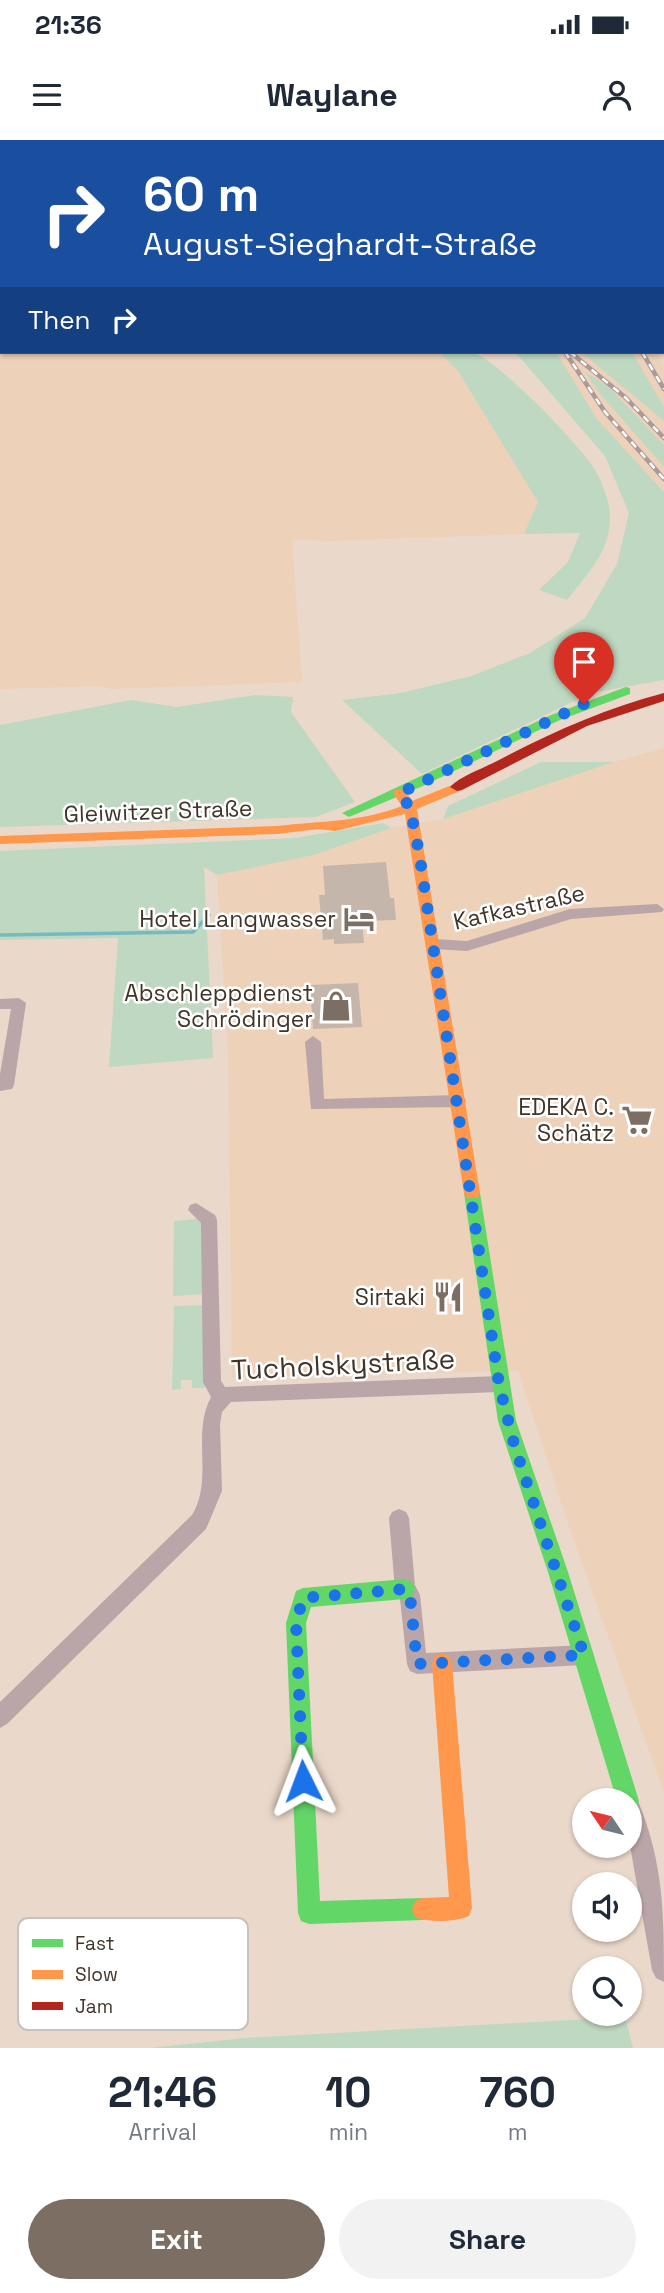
<!DOCTYPE html>
<html lang="en">
<head>
<meta charset="utf-8">
<style>
	:root { --surface:#fff; --page:#f2f2f3; --text:#1f2937; --muted:#747a83; --accent:#7c6e62 }
	body { margin:0; font-family:"Space Grotesk",sans-serif; background:var(--page); color:var(--text); height:100vh; display:flex; flex-direction:column; font-size:26px; white-space:nowrap }
	* { box-sizing:border-box; margin:0 }
	p { font-size:23px; color:var(--muted) }
	.icon { flex:none; width:38px; height:38px; fill:none; stroke:currentColor; stroke-width:2; stroke-linecap:round; stroke-linejoin:round }
	.map { position:relative; height:1908px; overflow:hidden }
	.side { display:flex; flex-direction:column; background:var(--surface); flex:1 }
	.side>* { flex:none }
	.hud { position:absolute; left:0px; top:0px; width:665px; height:214px; box-shadow:0 2px 5px #0004; background:#1a4fa0; color:#fff; overflow:hidden }
	.needle { width:46px; rotate:305deg }
	.tools { position:absolute; left:572px; top:1648px; display:grid; gap:14px }
	.tools a { display:grid; place-items:center; width:70px; height:70px; border-radius:50%; background:var(--surface); box-shadow:0 2px 5px #0004; font-size:35px }
	.pin { position:absolute; display:grid; place-items:center; width:60px; height:60px; color:#fff; margin:-72px -30px; border-radius:50% 50% 50% 0; rotate:-45deg; box-shadow:0 0 7px #0007 }
	.pin .icon { rotate:45deg }
	.me { position:absolute; width:77px; margin:-38px; rotate:357deg; stroke-linejoin:round; filter:drop-shadow(0 0 5px #0008) }
	.turn { display:flex; align-items:center; gap:24px; height:147px; padding:0 28px; font-size:32px }
	.turn .icon { width:91px; height:91px; stroke-width:2.5 }
	.turn b { display:block; font-size:49px; line-height:60px }
	.then { display:flex; align-items:center; height:66px; padding:0 28px; background:#0003; gap:14px; font-size:26px }
	.eta { display:flex; justify-content:space-evenly; align-items:center; height:119px; text-align:center }
	.eta b { font-size:42px; font-weight:800; line-height:49px }
	.cta { display:flex; gap:14px; margin-top:auto; padding:14px 28px }
	.cta a { flex:1; height:80px; border-radius:42px; background:var(--accent); color:#fff; font-size:28px; font-weight:800; line-height:80px; text-align:center }
	.cta a+a { background:var(--page); color:var(--text) }
	.status { display:flex; justify-content:space-between; align-items:center; height:49px; padding:0 35px; background:var(--surface); direction:ltr }
	.status svg { height:19px; fill:currentColor }
	header { display:flex; justify-content:space-between; align-items:center; height:91px; padding:0 28px; background:var(--surface); font-size:32px; font-weight:800 }
	.map>svg:first-child { display:block }
	.built { fill:#edd1b8 }
	.green { fill:#bfd8c1 }
	.lines { fill:none; stroke-linecap:round; stroke-linejoin:round }
	.stream { stroke:#75bac1; stroke-width:3.5 }
	.building { fill:#c4b6ab }
	.street { fill:#baa5a8; fill-rule:evenodd }
	.fast { fill:#63d668; fill-rule:evenodd }
	.slow { fill:#ff974d; fill-rule:evenodd }
	.jam { fill:#b3261e; fill-rule:evenodd }
	.rail-casing { stroke:#aa9a99; stroke-width:4.5 }
	.rail { stroke:#fff; stroke-width:2.5; stroke-dasharray:7; stroke-linecap:butt }
	.route { stroke:#1a73e8; stroke-width:12; stroke-dasharray:0 21.6 }
	.labels { text-anchor:middle; stroke-width:5; stroke-linejoin:round; paint-order:stroke }
	.street-label { font-size:23px; fill:#41352a; stroke:#fff }
	.poi-label { font-size:23px; fill:#41352a; stroke:#fff; text-anchor:end }
	.near-street-label { font-size:28px; fill:#41352a; stroke:#fff }
	.key { fill:#fff; stroke:#c6c2bf; stroke-width:2 }
	.key-label { font-size:19px; fill:#41352a }
</style>
</head>
<body>
<div class="status"><b>21:36</b><svg viewBox="0 0 49 12"><path d="M0 12V9h3v3zM5 12V6h3v6zM10 12V3h3v9zM15 12V0h3v12zM26 1h20v11H26zM47 4h2v5h-2z"/></svg></div>
<header><svg class="icon" aria-label="menu" viewBox="0 0 24 24"><path d="M4 6h16M4 12h16M4 18h16"/></svg>Waylane<svg class="icon" aria-label="person" viewBox="0 0 24 24"><circle cx="12" cy="8" r="4"/><path d="M4 21q1-7 8-7t8 7"/></svg></header>
<div class="map">
<svg width="664" height="1908" viewBox="0 0 664 1908">
	<rect width="100%" height="100%" fill="#ead9ca"/>
	<path class="built" d="M 0,104 L 2,212 L 439,212 L 458,231 L 538,362 L 524,394 L 331,401 L 292,399 L 302,542 L 110,549 L 103,546 L 0,549 Z
		M 556,212 L 581,212 L 664,281 L 664,305 L 608,246 L 600,254 L 664,327 L 664,352 L 597,279 Z
		M 632,212 L 656,212 L 664,226 L 664,267 Z
		M 664,608 L 664,1653 L 567,1381 L 518,1231 L 232,1237 L 228,917 L 217,735 L 314,715 L 391,688 L 443,679 L 614,622 Z"/>
	<path class="green" d="M 35,0 L 539,0 L 23,2 Z
		M 439,212 C 449,212 462,209 472,212 C 497,219 581,306 595,330 C 602,341 610,364 610,376 C 611,411 587,435 567,460 L 539,450 L 568,422 L 580,393 L 524,394 L 538,362 L 458,231 Z
		M 515,212 L 556,212 L 597,279 L 664,352 L 664,540 L 591,553 L 422,634 L 342,560 L 401,553 L 471,536 L 530,513 L 585,478 L 617,424 L 629,373 L 605,316 Z
		M 581,212 L 632,212 L 664,267 L 664,281 Z
		M 585,232 L 608,246 L 664,305 L 664,327 L 600,254 Z
		M 255,555 L 293,557 L 291,572 L 355,662 L 316,677 L 0,687 L 0,585 L 131,560 L 177,567 Z
		M 541,622 L 614,622 L 443,679 L 448,666 Z
		M 383,683 L 391,688 L 314,715 L 217,735 L 204,727 L 213,918 L 109,927 L 118,798 L 0,800 L 0,711 L 295,698 Z
		M 206,1078 L 206,1154 L 173,1156 L 174,1081 Z
		M 206,1165 L 205,1248 L 192,1248 L 192,1240 L 181,1240 L 181,1249 L 172,1250 L 174,1166 Z
		M 625,1877 L 633,1908 L 150,1908 L 245,1898 Z"/>
	<g class="lines">
		<path class="stream" d="M 0,795 L 193,792 L 209,775"/>
	</g>
	<path class="building" d="M 386,722 L 390,758 L 394,758 L 396,780 L 362,781 L 364,803 L 334,804 L 334,799 L 323,800 L 319,755 L 325,755 L 323,726 Z
		M 358,843 L 362,887 L 313,889 L 310,845 Z"/>
	<g class="lines">
		<path class="street" d="M 657,764 L 664,769 L 662,772 L 571,779 L 467,811 L 434,809 L 427,804 L 434,799 L 467,801 L 570,769 Z
			M 19,858 L 26,863 L 14,945 L 12,949 L 0,951 L 0,934 L 11,869 L 0,869 L 0,859 Z
			M 313,896 L 321,902 L 324,959 L 458,955 L 464,957 L 466,961 L 464,965 L 458,967 L 311,969 L 305,902 Z
			M 196,1063 L 215,1075 L 217,1080 L 221,1241 L 225,1247 L 499,1236 L 505,1238 L 508,1244 L 505,1250 L 499,1252 L 231,1262 L 222,1272 L 220,1284 L 222,1351 L 206,1389 L 7,1584 L 0,1588 L 0,1562 L 192,1375 C 214,1338 191,1295 211,1257 L 203,1242 L 201,1083 L 188,1070 L 190,1065 Z
			M 399,1369 L 406,1372 L 409,1378 L 415,1445 L 420,1455 L 426,1513 L 584,1505 L 591,1508 L 594,1515 L 591,1522 L 584,1525 L 417,1534 L 410,1531 L 407,1524 L 400,1459 L 395,1449 L 389,1378 L 392,1372 Z
			M 630,1658 L 638,1661 C 664,1724 664,1775 664,1842 L 656,1838 L 652,1830 L 630,1706 L 630,1661 L 623,1661 Z"/>
		<path class="fast" d="M 626,547 L 630,548 L 630,554 L 560,580 L 423,646 L 349,677 L 342,673 L 551,575 Z
			M 472,1046 L 478,1048 L 480,1053 L 516,1281 L 568,1432 L 639,1661 L 636,1669 L 630,1671 L 630,1661 L 617,1661 L 548,1432 L 498,1281 L 464,1053 L 466,1048 Z
			M 405,1439 L 412,1442 L 415,1449 L 412,1456 L 405,1459 L 311,1467 L 306,1483 L 320,1761 L 423,1758 L 431,1761 L 434,1769 L 431,1777 L 423,1780 L 309,1784 L 301,1781 L 298,1773 L 286,1483 L 296,1451 L 303,1448 Z"/>
		<path class="slow" d="M 457,643 L 462,644 L 462,650 L 417,669 L 480,1053 L 478,1058 L 466,1058 L 464,1053 L 405,674 L 335,691 L 318,689 L 277,694 L 0,704 L 0,696 L 277,686 C 319,681 362,682 402,666 L 393,653 L 395,650 L 405,650 L 412,661 Z
			M 442,1513 L 449,1516 L 452,1523 L 472,1768 L 469,1776 C 454,1782 430,1783 415,1777 L 412,1769 L 415,1761 L 423,1758 L 449,1757 L 432,1523 L 435,1516 Z"/>
		<path class="jam" d="M 664,553 L 664,561 L 587,586 L 462,650 L 457,651 L 450,647 C 461,636 479,630 493,623 C 548,594 603,569 664,553 Z"/>
		<g class="rail-casing">
			<path id="rail" d="M 8,2 L 20,0
				M 565,212 L 605,272 L 664,339
				M 570,212 L 626,258 L 664,298
				M 642,212 L 664,249"/>
		</g>
		<use href="#rail" class="rail"/>
	</g>
	<g class="lines">
		<path class="route" d="M 303,1641 L 296,1483 L 303,1458 L 405,1449 L 410,1455 L 417,1524 L 584,1515 L 514,1304 L 499,1244 L 419,712 L 410,668 L 400,653 L 584,564"/>
	</g>
	<defs>
		<g id="hotel-bare" transform="scale(2.415)"><path d="M-6-4.5h1.5V1H6V5H4.5V3h-9V5H-6ZM-4 0a1.8 1.8 0 1 1 3.6 0ZM.5 0V-2.5h3Q6-2.5 6 0Z" fill="#7c6e62" stroke="#fff" stroke-width="2.5" paint-order="stroke"/></g>
		<g id="shop-bare" transform="scale(2.415)"><path d="M-5-2.5h2.3a2.7 3.5 0 0 1 5.4 0H5L5.5 6h-11ZM-1.5-2.5h3a1.5 2.3 0 0 0-3 0Z" fill="#7c6e62" stroke="#fff" stroke-width="2.5" paint-order="stroke"/></g>
		<g id="supermarket-bare" transform="scale(2.415)"><path d="M-6-5.5h2.5l.6 2H6L4.5 2H-2.5L-4.4-4H-6ZM-1.5 3.2a1.3 1.3 0 1 0 .1 0ZM3 3.2a1.3 1.3 0 1 0 .1 0Z" fill="#7c6e62" stroke="#fff" stroke-width="2.5" paint-order="stroke"/></g>
		<g id="restaurant-bare" transform="scale(2.415)"><path d="M-5-6h1v4h1v-4h1v4h1v-4h1v5L-1.5 .5V6h-2V.5L-5-1ZM5-6V6H3V1.5H1.5Q1.5-4 5-6Z" fill="#7c6e62" stroke="#fff" stroke-width="2.5" paint-order="stroke"/></g>
	</defs>
	<g fill-rule="evenodd">
		<use href="#hotel-bare" x="359" y="779"/>
		<use href="#shop-bare" x="336" y="866"/>
		<use href="#supermarket-bare" x="637" y="980"/>
		<use href="#restaurant-bare" x="448" y="1157"/>
	</g>
	<g class="labels">
		<g class="street-label">
			<text transform="translate(158 671) rotate(-2)" y="8">Gleiwitzer Straße</text>
			<text transform="translate(519 767) rotate(-13)" y="8">Kafkastraße</text>
		</g>
		<g class="poi-label">
			<text x="336" y="787">Hotel Langwasser</text>
			<text x="313" y="861">Abschleppdienst<tspan x="313" dy="26">Schrödinger</tspan></text>
			<text x="614" y="975">EDEKA C.<tspan x="614" dy="26">Schätz</tspan></text>
			<text x="425" y="1165">Sirtaki</text>
		</g>
		<g class="near-street-label">
			<text transform="translate(343 1224) rotate(-3)" y="10">Tucholskystraße</text>
		</g>
	</g>
	<rect x="18" y="1778" width="230" height="112" rx="10" class="key"/>
	<rect x="32" y="1799" width="31" height="8" fill="#63d668"/>
	<rect x="32" y="1830" width="31" height="9" fill="#ff974d"/>
	<rect x="32" y="1862" width="31" height="8" fill="#b3261e"/>
	<g class="key-label">
		<text x="75" y="1810">Fast</text>
		<text x="75" y="1841">Slow</text>
		<text x="75" y="1873">Jam</text>
	</g>
</svg>
<div class="tools">
<a><svg class="needle" viewBox="-14 -14 28 28"><path d="M0-13l5 13h-10z" fill="#e53935"/><path d="M0 13l5-13h-10z" fill="#747a83"/></svg></a>
<a><svg class="icon" aria-label="sound" viewBox="0 0 24 24"><path d="M4 9h4l5-4v14l-5-4H4zM17 9q2 3 0 6"/></svg></a>
<a><svg class="icon" aria-label="search" viewBox="0 0 24 24"><circle cx="10" cy="10" r="6"/><path d="M15 15l6 6"/></svg></a>
</div>
<div class="pin" style="left:584px;top:564px;background:#d93025"><svg class="icon" aria-label="arrive" viewBox="0 0 24 24"><path d="M6 21V4h12l-3 4 3 4H6"/></svg></div>
<svg class="me" style="left:303px;top:1641px" viewBox="-20 -20 40 40"><path d="M0-17L14 15 0 8-14 15z" fill="#1a73e8" stroke="#fff" stroke-width="4"/></svg>
<div class="hud">
<div class="turn"><svg class="icon" aria-label="right" viewBox="0 0 24 24"><path d="M7 20v-9h11M14 6l5 5-5 5"/></svg><div><b>60 m</b>August-Sieghardt-Straße</div></div>
<div class="then">Then<svg class="icon" aria-label="right" viewBox="0 0 24 24"><path d="M7 20v-9h11M14 6l5 5-5 5"/></svg></div>
</div>
</div>
<section class="side">
<div class="eta">
<div><b>21:46</b><p>Arrival</p></div>
<div><b>10</b><p>min</p></div>
<div><b>760</b><p>m</p></div>
</div>
<div class="cta"><a>Exit</a><a>Share</a></div>
</section>
</body>
</html>
